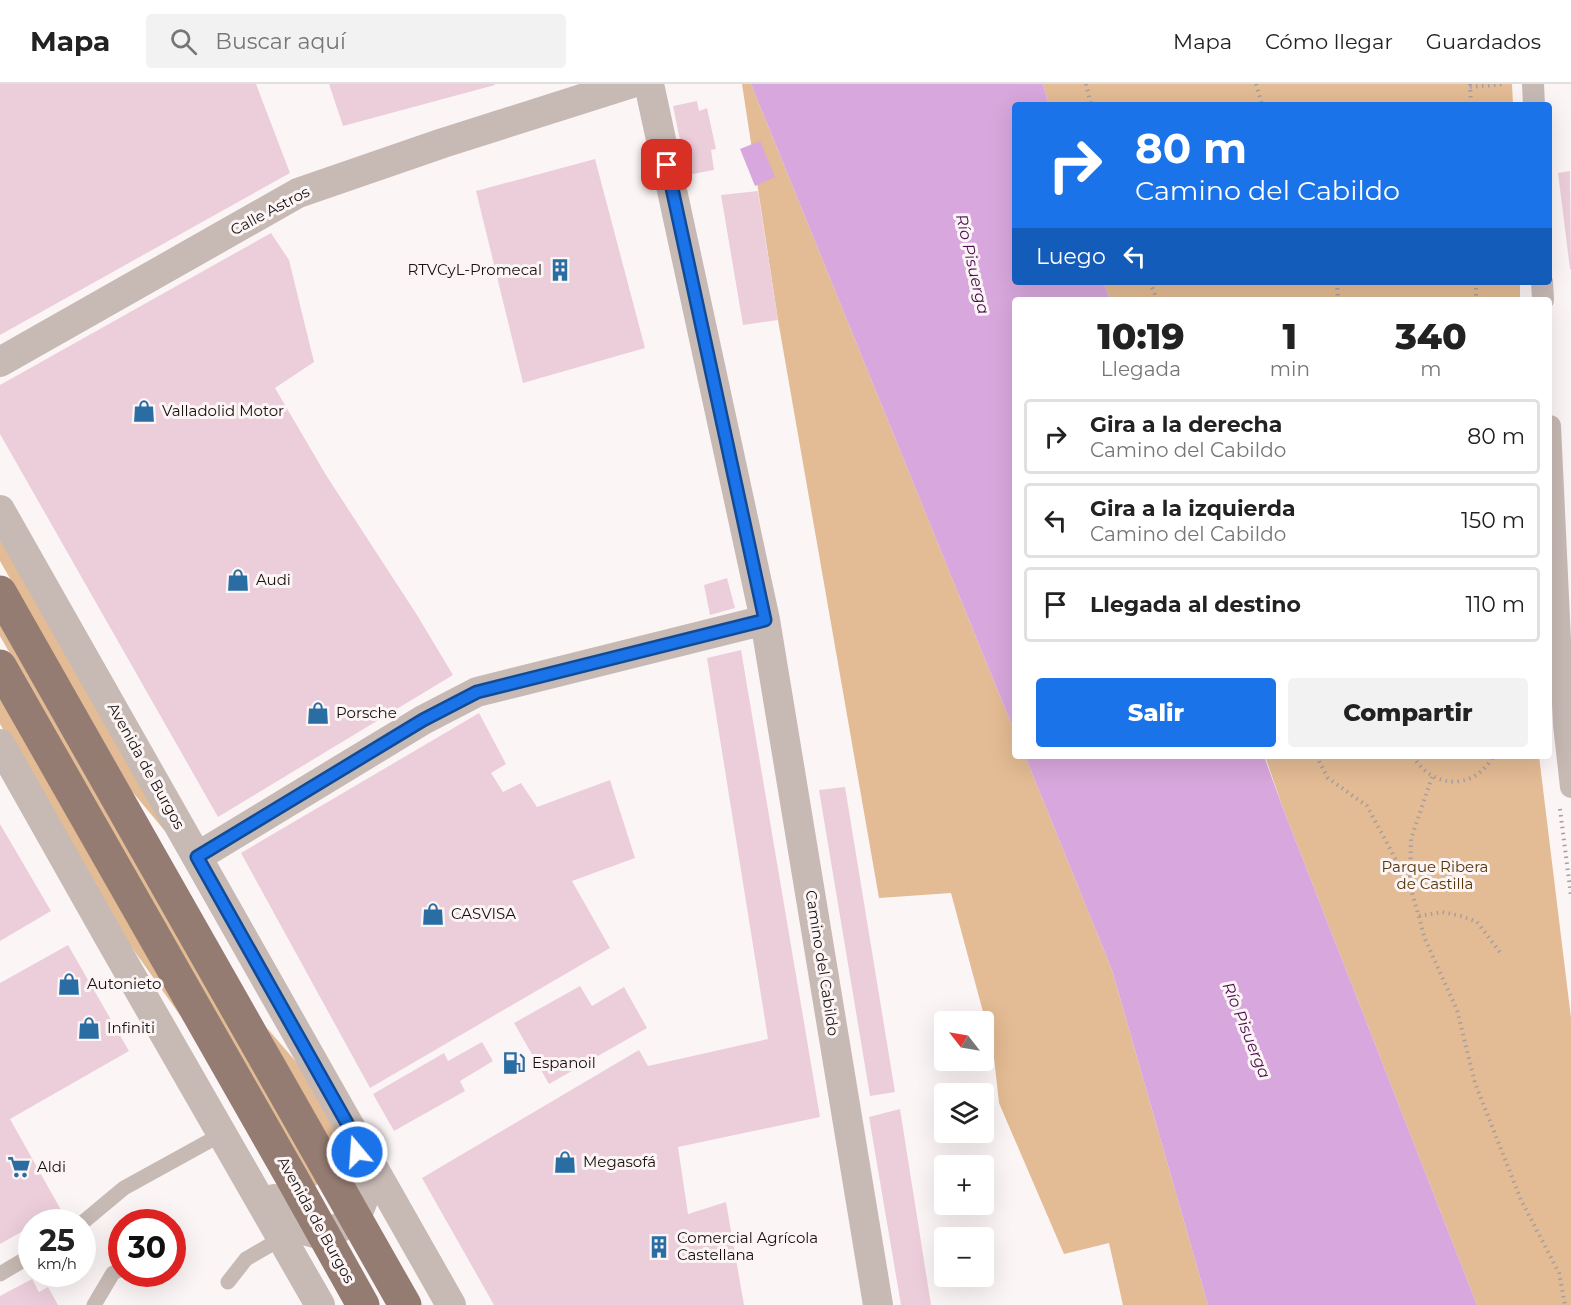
<!DOCTYPE html>
<html lang="es">
<head>
<meta charset="utf-8">
<style>
	:root { --surface:#fff; --page:#f2f2f2; --text:#222; --muted:#767676; --line:#e0e0e0; --accent:#1a73e8 }
	body { margin:0; font-family:Montserrat,sans-serif; background:var(--page); color:var(--text); height:100vh; display:flex; flex-direction:column; font-size:22px; white-space:nowrap }
	* { box-sizing:border-box; margin:0 }
	p { font-size:20px; color:var(--muted) }
	.icon { flex:none; width:33px; height:33px; fill:none; stroke:currentColor; stroke-width:2; stroke-linecap:round; stroke-linejoin:round }
	.map { position:relative; flex:1; overflow:hidden }
	.panel { position:absolute; left:1012px; top:213px; width:540px; height:462px; display:flex; flex-direction:column; background:var(--surface); border-radius:6px; box-shadow:0 6px 24px #0002 }
	.panel>* { flex:none }
	.hud { position:absolute; left:1012px; top:18px; width:540px; height:183px; border-radius:6px; box-shadow:0 6px 24px #0002; background:#1a73e8; color:#fff; overflow:hidden }
	.needle { width:39px; rotate:301deg }
	.tools { position:absolute; left:934px; top:927px; display:grid; gap:12px }
	.tools a { display:grid; place-items:center; width:60px; height:60px; border-radius:6px; background:var(--surface); box-shadow:0 6px 24px #0002; font-size:30px }
	.speed { position:absolute; left:18px; top:1125px; display:flex; gap:12px; font-size:30px; font-weight:700; text-align:center }
	.speed>* { display:grid; place-content:center; width:78px; height:78px; border-radius:50%; background:var(--surface); box-shadow:0 6px 24px #0002; line-height:1 }
	.speed small { font-size:15px; font-weight:400 }
	.speed .limit { border:9px solid #d22; background:#fff; color:#111 }
	.pin { position:absolute; display:grid; place-items:center; width:51px; height:51px; color:#fff; margin:-26px; border-radius:12px; box-shadow:0 3px 9px #0006 }
	.me { position:absolute; width:66px; margin:-33px; rotate:342deg; stroke-linejoin:round; filter:drop-shadow(0 0 4px #0008) }
	.turn { display:flex; align-items:center; gap:21px; height:126px; padding:0 24px; font-size:27px }
	.turn .icon { width:78px; height:78px; stroke-width:2.5 }
	.turn b { display:block; font-size:42px; line-height:51px }
	.then { display:flex; align-items:center; height:57px; padding:0 24px; background:#0003; gap:12px; font-size:22px }
	.eta { display:flex; justify-content:space-evenly; align-items:center; height:102px; text-align:center }
	.eta b { font-size:36px; font-weight:800; line-height:42px }
	.action { display:flex; gap:12px; margin-top:auto; padding:12px 24px }
	.action a { flex:1; height:69px; border-radius:6px; background:var(--accent); color:#fff; font-size:24px; font-weight:800; line-height:69px; text-align:center }
	.action a+a { background:var(--page); color:var(--text) }
	ul { padding:0; list-style:none }
	li { display:flex; align-items:center; gap:18px; height:75px; margin:0 12px 9px; padding:0 12px; border:3px solid var(--line); border-radius:6px }
	li div { flex:1 }
	li b { display:block; font-size:22px }
	li em { font-style:normal }
	header { display:flex; align-items:center; gap:36px; box-sizing:border-box; height:84px; padding:0 30px; background:var(--surface); border-bottom:2px solid var(--line) }
	header strong { font-size:28px }
	nav { display:flex; gap:33px; margin-inline-start:auto; font-size:21px }
	.search { width:420px; height:54px; background:var(--page); display:flex; align-items:center; gap:15px; box-sizing:border-box; padding:0 21px; border-radius:6px; color:var(--muted); font-size:22px }
	.map>svg:first-child { display:block }
	.green { fill:#e3bb94 }
	.water { fill:#d8a7dd }
	.building { fill:#eccedb }
	.lines { fill:none; stroke-linecap:round; stroke-linejoin:round }
	.path { stroke:#a79e9e; stroke-width:4; stroke-dasharray:1.5 4.5; stroke-linecap:butt }
	.service { stroke:#c7b9b4; stroke-width:15 }
	.pedestrian { stroke:#c7b9b4; stroke-width:22 }
	.minor { stroke:#c7b9b4; stroke-width:30 }
	.trunk { stroke:#957c72; stroke-width:33 }
	.route-casing { stroke:#114b97; stroke-width:15 }
	.route { stroke:#1a73e8; stroke-width:10 }
	.labels { text-anchor:middle; stroke-width:6; stroke-linejoin:round; paint-order:stroke }
	.street-label { font-size:15px; fill:#1b1010; stroke:#fcf5f5 }
	.poi-label { font-size:15px; fill:#1b1010; stroke:#fcf5f5; text-anchor:start }
	.park-label { font-size:15px; fill:#563409; stroke:#fcf5f5 }
	.water-label { font-size:16px; font-style:italic; fill:#470b4d; stroke:#fcf5f5 }
</style>
</head>
<body>
<header>
<strong>Mapa</strong>
<div class="search"><svg class="icon" aria-label="search" viewBox="0 0 24 24"><circle cx="10" cy="10" r="6"/><path d="M15 15l6 6"/></svg>Buscar aquí</div>
<nav><a>Mapa</a><a>Cómo llegar</a><a>Guardados</a></nav>
</header>
<div class="map">
<svg width="1571" height="1221" viewBox="0 0 1571 1221">
	<rect width="100%" height="100%" fill="#fcf5f5"/>
	<path class="green" d="M 742,0 L 751,0 L 1015,649 L 1016,672 L 1025,672 L 1112,886 L 1208,1221 L 1123,1221 L 1109,1159 L 1064,1170 L 999,1019 L 993,965 L 951,809 L 879,814 L 778,236 Z
		M 1043,0 L 1512,0 L 1513,21 L 1049,21 Z
		M 1104,198 L 1520,198 L 1520,216 L 1110,216 Z
		M 0,451 L 175,759 L 130,705 L 0,477 Z
		M 0,535 L 321,1098 L 313,1103 L 0,552 Z
		M 0,613 L 182,934 L 103,823 L 0,640 Z
		M 1265,672 L 1539,672 L 1571,934 L 1571,1221 L 1477,1221 L 1284,727 Z
		M 267,944 L 304,987 L 341,1052 L 351,1089 L 346,1090 Z"/>
	<path class="water" d="M 751,0 L 1043,0 L 1049,21 L 1016,21 L 1016,198 L 1104,198 L 1110,216 L 1016,216 L 1015,649 Z
		M 760,57 L 775,93 L 755,102 L 740,65 Z
		M 1025,672 L 1264,672 L 1284,727 L 1477,1221 L 1208,1221 L 1112,886 Z"/>
	<path class="building" d="M 0,0 L 256,0 L 290,89 L 0,251 Z
		M 329,0 L 495,0 L 495,1 L 343,42 Z
		M 697,17 L 699,27 L 707,24 L 716,65 L 711,66 L 714,86 L 687,91 L 673,22 Z
		M 595,75 L 645,264 L 523,299 L 476,107 Z
		M 1570,87 L 1571,185 L 1570,185 L 1558,89 Z
		M 758,107 L 778,236 L 743,241 L 721,111 Z
		M 271,149 L 289,176 L 314,278 L 275,304 L 326,391 L 417,531 L 453,591 L 218,733 L 0,350 L 0,301 Z
		M 727,494 L 735,524 L 710,531 L 704,501 Z
		M 741,566 L 820,1033 L 678,1063 L 688,1130 L 726,1118 L 744,1221 L 494,1221 L 422,1094 L 639,966 L 648,982 L 768,955 L 707,574 Z
		M 479,629 L 506,680 L 491,689 L 503,708 L 521,699 L 537,723 L 610,696 L 635,774 L 572,797 L 610,864 L 370,1004 L 241,769 Z
		M 845,703 L 895,1008 L 870,1012 L 819,706 Z
		M 0,740 L 51,827 L 0,857 Z
		M 68,861 L 129,967 L 10,1035 L 61,1126 L 38,1138 L 32,1138 L 32,1142 L 0,1160 L 0,899 Z
		M 580,902 L 592,922 L 624,903 L 647,944 L 549,1000 L 514,939 Z
		M 482,958 L 493,977 L 460,997 L 465,1007 L 394,1047 L 373,1010 L 444,969 L 448,977 Z
		M 900,1025 L 931,1221 L 901,1221 L 869,1033 Z
		M 32,1195 L 39,1208 L 48,1203 L 58,1221 L 0,1221 L 0,1212 Z"/>
	<g class="lines">
		<path class="path" d="M 1086,0 L 1091,21
			M 1256,0 L 1262,21
			M 1470,0 L 1471,21
			M 1470,3 L 1504,0
			M 1150,198 L 1157,216
			M 1337,198 L 1338,216
			M 1476,198 L 1476,216
			M 1316,672 L 1328,694 L 1367,722 L 1409,800
			M 1413,672 C 1432,705 1475,707 1493,672
			M 1432,693 L 1411,755 L 1410,801 L 1425,855 L 1457,926 L 1475,999 L 1521,1116 L 1559,1189 L 1565,1221
			M 1560,725 L 1571,812
			M 1419,832 L 1442,828 L 1461,832 L 1477,838 L 1502,871"/>
		<path class="service" d="M 82,1139 L 124,1104 L 222,1050
			M 0,1190 L 32,1171
			M 228,1198 L 246,1175 L 282,1154
			M 94,1221 L 113,1189 L 122,1185"/>
		<path class="pedestrian" d="M 1533,0 L 1534,21
			M 1542,198 L 1543,216
			M 1550,342 L 1564,641 L 1571,703"/>
		<path class="minor" d="M 649,0 L 765,536 L 878,1221
			M 0,278 L 298,109 L 443,59 L 629,0
			M 0,426 L 451,1221
			M 0,660 L 110,855 L 320,1221
			M 197,773 L 423,636 L 477,608 L 765,536
			M 274,1115 L 294,1143 L 325,1152 L 356,1134 L 366,1108 L 358,1071"/>
		<path class="trunk" d="M 0,508 L 405,1221
			M 0,582 L 292,1094 L 363,1221"/>
	</g>
	<g class="lines">
		<g class="route-casing">
			<path id="route" d="M 357,1068 L 352,1048 L 197,773 L 423,636 L 477,608 L 765,536 L 667,81"/>
		</g>
		<use href="#route" class="route"/>
	</g>
	<defs>
		<g id="building-bare" transform="scale(1.8)"><path d="M-4-6H4V6H1V3H-1V6H-4ZM-2.5-4.3h1.7v1.8h-1.7ZM.8-4.3h1.7v1.8H.8ZM-2.5-1h1.7V.8h-1.7ZM.8-1h1.7V.8H.8Z" fill="#2a6da3" stroke="#fcf5f5" stroke-width="2.5" paint-order="stroke"/></g>
		<g id="shop-bare" transform="scale(1.8)"><path d="M-5-2.5h2.3a2.7 3.5 0 0 1 5.4 0H5L5.5 6h-11ZM-1.5-2.5h3a1.5 2.3 0 0 0-3 0Z" fill="#2a6da3" stroke="#fcf5f5" stroke-width="2.5" paint-order="stroke"/></g>
		<g id="fuel-bare" transform="scale(1.8)"><path d="M-5.5-6h7V0h2V4h1.3V-2.5L3-4.5l.8-.8L6-3V5H2.5V1h-1V6h-7ZM-4.2-4.7v3.2H.2V-4.7Z" fill="#2a6da3" stroke="#fcf5f5" stroke-width="2.5" paint-order="stroke"/></g>
		<g id="supermarket-bare" transform="scale(1.8)"><path d="M-6-5.5h2.5l.6 2H6L4.5 2H-2.5L-4.4-4H-6ZM-1.5 3.2a1.3 1.3 0 1 0 .1 0ZM3 3.2a1.3 1.3 0 1 0 .1 0Z" fill="#2a6da3" stroke="#fcf5f5" stroke-width="2.5" paint-order="stroke"/></g>
	</defs>
	<g fill-rule="evenodd">
		<use href="#building-bare" x="560" y="186"/>
		<use href="#shop-bare" x="144" y="327"/>
		<use href="#shop-bare" x="238" y="496"/>
		<use href="#shop-bare" x="318" y="629"/>
		<use href="#shop-bare" x="433" y="830"/>
		<use href="#shop-bare" x="69" y="900"/>
		<use href="#shop-bare" x="89" y="944"/>
		<use href="#fuel-bare" x="514" y="979"/>
		<use href="#shop-bare" x="565" y="1078"/>
		<use href="#supermarket-bare" x="19" y="1083"/>
		<use href="#building-bare" x="659" y="1163"/>
	</g>
	<g class="labels">
		<g class="street-label">
			<text transform="translate(270 127) rotate(-28)" y="5">Calle Astros</text>
			<text transform="translate(146 682) rotate(61)" y="5">Avenida de Burgos</text>
			<text transform="translate(822 879) rotate(81)" y="5">Camino del Cabildo</text>
			<text transform="translate(316 1136) rotate(61)" y="5">Avenida de Burgos</text>
		</g>
		<g class="poi-label">
			<text x="542" y="191" text-anchor="end">RTVCyL-Promecal</text>
			<text x="162" y="332">Valladolid Motor</text>
			<text x="256" y="501">Audi</text>
			<text x="336" y="634">Porsche</text>
			<text x="451" y="835">CASVISA</text>
			<text x="87" y="905">Autonieto</text>
			<text x="107" y="949">Infiniti</text>
			<text x="532" y="984">Espanoil</text>
			<text x="583" y="1083">Megasofá</text>
			<text x="37" y="1088">Aldi</text>
			<text x="677" y="1159">Comercial Agrícola<tspan x="677" dy="17">Castellana</tspan></text>
		</g>
		<g class="park-label">
			<text x="1435" y="788">Parque Ribera<tspan x="1435" dy="17">de Castilla</tspan></text>
		</g>
		<g class="water-label">
			<text transform="translate(973 180) rotate(77)" y="6">Río Pisuerga</text>
			<text transform="translate(1247 946) rotate(68)" y="6">Río Pisuerga</text>
		</g>
	</g>
</svg>
<div class="tools">
<a><svg class="needle" viewBox="-14 -14 28 28"><path d="M0-13l5 13h-10z" fill="#e53935"/><path d="M0 13l5-13h-10z" fill="#767676"/></svg></a>
<a><svg class="icon" aria-label="layers" viewBox="0 0 24 24"><path d="M12 4l9 5-9 5-9-5zM3 14l9 5 9-5"/></svg></a>
<a>+</a>
<a>−</a>
</div>
<div class="speed"><div>25<small>km/h</small></div><div class="limit">30</div></div>
<div class="pin" style="left:667px;top:81px;background:#d93025"><svg class="icon" aria-label="arrive" viewBox="0 0 24 24"><path d="M6 21V4h12l-3 4 3 4H6"/></svg></div>
<svg class="me" style="left:357px;top:1068px" viewBox="-20 -20 40 40"><circle r="17" fill="#1a73e8" stroke="#fff" stroke-width="3"/><path d="M0-11L8 9 0 5-8 9z" fill="#fff"/></svg>
<div class="hud">
<div class="turn"><svg class="icon" aria-label="right" viewBox="0 0 24 24"><path d="M7 20v-9h11M14 6l5 5-5 5"/></svg><div><b>80 m</b>Camino del Cabildo</div></div>
<div class="then">Luego<svg class="icon" aria-label="left" viewBox="0 0 24 24"><path d="M17 20v-9H6M10 6l-5 5 5 5"/></svg></div>
</div>
<section class="panel">
<div class="eta">
<div><b>10:19</b><p>Llegada</p></div>
<div><b>1</b><p>min</p></div>
<div><b>340</b><p>m</p></div>
</div>
<ul>
<li><svg class="icon" aria-label="right" viewBox="0 0 24 24"><path d="M7 20v-9h11M14 6l5 5-5 5"/></svg><div><b>Gira a la derecha</b><p>Camino del Cabildo</p></div><em>80 m</em></li>
<li><svg class="icon" aria-label="left" viewBox="0 0 24 24"><path d="M17 20v-9H6M10 6l-5 5 5 5"/></svg><div><b>Gira a la izquierda</b><p>Camino del Cabildo</p></div><em>150 m</em></li>
<li><svg class="icon" aria-label="arrive" viewBox="0 0 24 24"><path d="M6 21V4h12l-3 4 3 4H6"/></svg><div><b>Llegada al destino</b></div><em>110 m</em></li>
</ul>
<div class="action"><a>Salir</a><a>Compartir</a></div>
</section>
</div>
</body>
</html>
